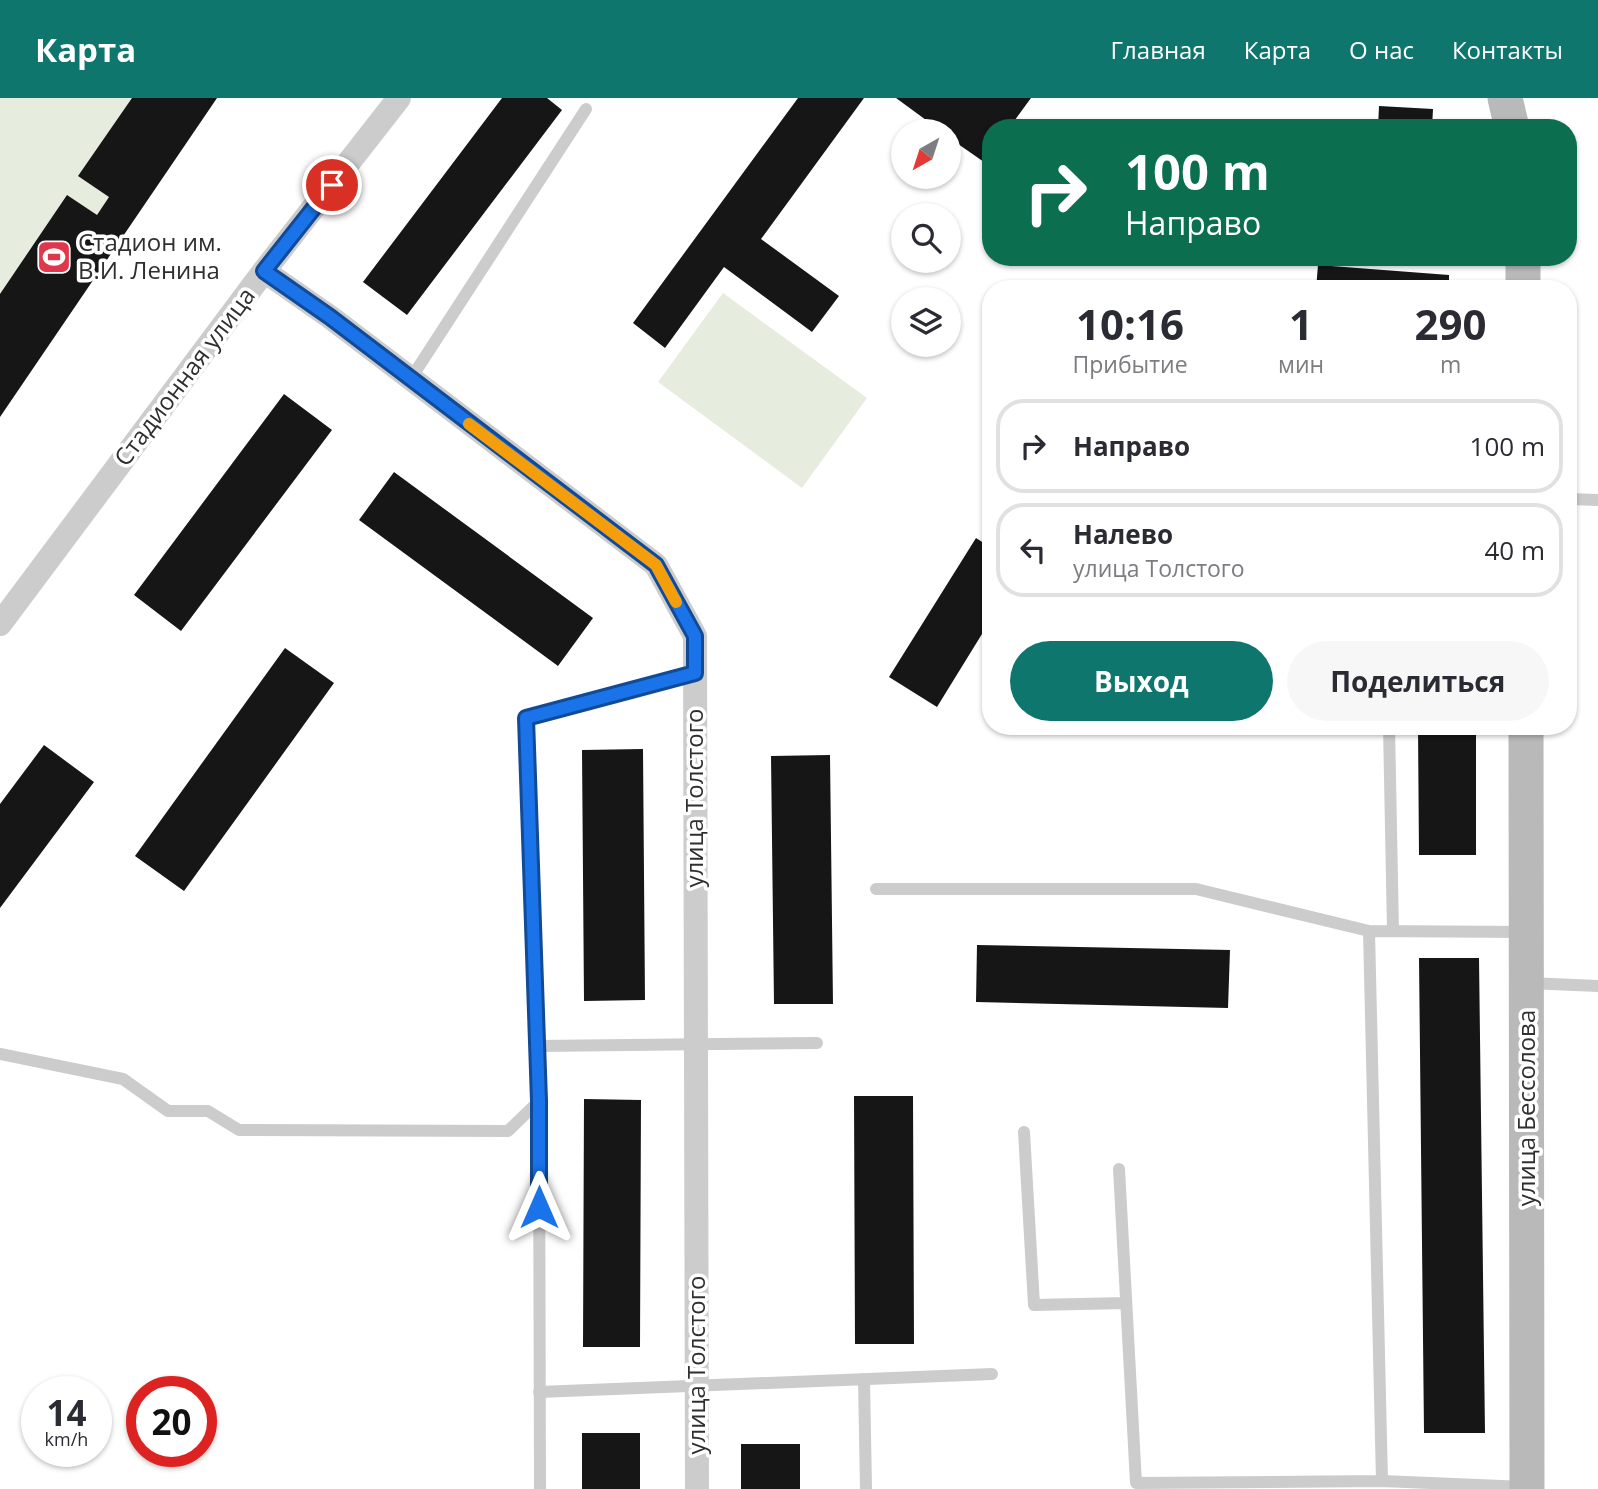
<!DOCTYPE html>
<html lang="ru">
<head>
<meta charset="utf-8">
<style>
	:root { --surface:#fff; --page:#f7f7f7; --text:#2b2b33; --muted:#7c7c81; --line:#e1e1e2; --accent:#0f766e }
	body { margin:0; font-family:"Open Sans",sans-serif; background:var(--page); color:var(--text); height:100vh; display:flex; flex-direction:column; font-size:26px; white-space:nowrap }
	* { box-sizing:border-box; margin:0 }
	p { font-size:23px; color:var(--muted) }
	.icon { flex:none; width:38px; height:38px; fill:none; stroke:currentColor; stroke-width:2; stroke-linecap:round; stroke-linejoin:round }
	.map { position:relative; flex:1; overflow:hidden }
	.side { position:absolute; left:982px; top:182px; width:595px; height:455px; display:flex; flex-direction:column; background:var(--surface); border-radius:28px; box-shadow:0 2px 5px #0004 }
	.side>* { flex:none }
	.banner { position:absolute; left:982px; top:21px; width:595px; height:147px; border-radius:28px; box-shadow:0 2px 5px #0004; background:#0b6e4f; color:#fff; overflow:hidden }
	.needle { width:46px; rotate:219deg }
	.buttons { position:absolute; left:891px; top:21px; display:grid; gap:14px }
	.buttons a { display:grid; place-items:center; width:70px; height:70px; border-radius:50%; background:var(--surface); box-shadow:0 2px 5px #0004; font-size:35px }
	.speed { position:absolute; left:21px; top:1278px; display:flex; gap:14px; font-size:35px; font-weight:700; text-align:center }
	.speed>* { display:grid; place-content:center; width:91px; height:91px; border-radius:50%; background:var(--surface); box-shadow:0 2px 5px #0004; line-height:1 }
	.speed small { font-size:18px; font-weight:400 }
	.speed .limit { border:10px solid #d22; background:#fff; color:#111 }
	.pin { position:absolute; display:grid; place-items:center; width:60px; height:60px; color:#fff; margin:-30px; border:4px solid #fff; border-radius:50%; box-shadow:0 2px 7px #0007 }
	.me { position:absolute; width:77px; margin:-38px; rotate:0deg; stroke-linejoin:round; filter:drop-shadow(0 0 5px #0008) }
	.turn { display:flex; align-items:center; gap:24px; height:147px; padding:0 28px; font-size:32px }
	.turn .icon { width:91px; height:91px; stroke-width:2.5 }
	.turn b { display:block; font-size:49px; line-height:60px }
	.eta { display:flex; justify-content:space-evenly; align-items:center; height:119px; text-align:center }
	.eta b { font-size:42px; font-weight:700; line-height:49px }
	.button { display:flex; gap:14px; margin-top:auto; padding:14px 28px }
	.button a { flex:1; height:80px; border-radius:42px; background:var(--accent); color:#fff; font-size:28px; font-weight:700; line-height:80px; text-align:center }
	.button a+a { background:var(--page); color:var(--text) }
	ul { padding:0; list-style:none }
	li { display:flex; align-items:center; gap:21px; height:94px; margin:0 14px 10px; padding:0 14px; border:4px solid var(--line); border-radius:28px }
	li div { flex:1 }
	li b { display:block; font-size:26px }
	li em { font-style:normal }
	header { display:flex; align-items:center; gap:42px; box-sizing:border-box; height:98px; padding:0 35px; background:var(--accent); color:#fff }
	header strong { font-size:33px }
	nav { display:flex; gap:38px; margin-inline-start:auto; font-size:24px }
	.map>svg:first-child { display:block }
	.green { fill:#e6ecde }
	.building { fill:#161616 }
	.lines { fill:none; stroke-linecap:round; stroke-linejoin:round }
	.service { stroke:#ccc; stroke-width:12 }
	.minor { stroke:#ccc; stroke-width:24 }
	.secondary { stroke:#b9b9b9; stroke-width:35 }
	.route-casing { stroke:#114b97; stroke-width:18 }
	.route { stroke:#1a73e8; stroke-width:12 }
	.slow { stroke:#f59e0b; stroke-width:12 }
	.labels { text-anchor:middle; stroke-width:7; stroke-linejoin:round; paint-order:stroke }
	.poi-label { font-size:24px; fill:#2f2f2f; stroke:#fff; text-anchor:start }
	.street-label { font-size:24px; fill:#2f2f2f; stroke:#fff }
</style>
</head>
<body>
<header>
<strong>Карта</strong>
<nav><a>Главная</a><a>Карта</a><a>О нас</a><a>Контакты</a></nav>
</header>
<div class="map">
<svg width="1598" height="1391" viewBox="0 0 1598 1391">
	<rect width="100%" height="100%" fill="#fff"/>
	<path class="green" d="M 0,0 L 217,0 L 0,319 Z
		M 723,195 L 867,300 L 802,390 L 658,284 Z"/>
	<path class="building" d="M 132,0 L 217,0 L 0,319 L 0,196 L 67,97 L 97,117 L 109,99 L 78,78 Z
		M 502,0 L 547,0 L 562,12 L 407,217 L 363,184 Z
		M 798,0 L 864,0 L 761,141 L 839,198 L 812,234 L 724,169 L 665,250 L 633,225 Z
		M 896,0 L 1031,0 L 1009,30 L 990,30 L 990,55 L 984,64 L 948,39 L 948,33 L 941,33 Z
		M 1379,8 L 1433,11 L 1432,30 L 1378,30 Z
		M 1318,167 L 1449,177 L 1449,191 L 1316,191 Z
		M 284,296 L 332,332 L 181,533 L 134,497 Z
		M 394,374 L 593,520 L 558,568 L 359,422 Z
		M 976,440 L 990,449 L 990,523 L 937,609 L 889,579 Z
		M 285,550 L 334,585 L 184,793 L 135,758 Z
		M 1418,628 L 1476,628 L 1476,757 L 1419,757 Z
		M 44,647 L 94,684 L 0,810 L 0,706 Z
		M 643,651 L 645,902 L 584,903 L 582,652 Z
		M 830,657 L 833,906 L 774,906 L 771,658 Z
		M 977,847 L 1230,852 L 1228,910 L 976,904 Z
		M 1419,860 L 1479,860 L 1485,1335 L 1424,1335 Z
		M 854,998 L 913,998 L 914,1246 L 855,1246 Z
		M 584,1001 L 641,1002 L 640,1249 L 583,1249 Z
		M 582,1335 L 640,1335 L 640,1391 L 582,1391 Z
		M 741,1346 L 800,1346 L 800,1391 L 741,1391 Z"/>
	<g class="lines">
		<path class="service" d="M 410,282 L 586,11
			M 1568,401 L 1598,402
			M 1389,628 L 1393,833
			M 876,791 L 1196,791 L 1369,833 L 1525,834
			M 1369,833 L 1382,1383
			M 1528,885 L 1598,888
			M 537,948 L 817,945
			M 0,956 L 123,981 L 168,1013 L 208,1013 L 239,1032 L 508,1033 L 539,1003
			M 1024,1034 L 1034,1207 L 1126,1205
			M 1119,1071 L 1136,1385 L 1382,1383 L 1526,1389
			M 864,1281 L 866,1391
			M 539,1294 L 992,1276
			M 540,1391 L 539,1003 L 526,620 L 695,575"/>
		<path class="minor" d="M 264,173 L 330,219 L 656,467 L 695,538 L 697,1391
			M 0,526 L 264,173 L 399,0"/>
		<path class="secondary" d="M 1505,0 L 1512,30
			M 1523,191 L 1523,159
			M 1526,628 L 1527,1391"/>
	</g>
	<g class="lines">
		<g class="route-casing">
			<path id="route" d="M 332,87 L 264,173 L 330,219 L 656,467 L 695,538 L 695,575 L 526,620 L 539,1003 L 539,1109"/>
		</g>
		<use href="#route" class="route"/>
		<path class="slow" d="M 469,326 L 656,467 L 676,504"/>
	</g>
	<defs>
		<g id="stadium-square" transform="scale(1.75)"><rect x="-9" y="-9" width="18" height="18" rx="4" fill="#e0374c" stroke="#fff"/><path d="M0-5a6.5 5 0 1 0 0 10a6.5 5 0 1 0 0-10ZM-3.5-1.8h7v3.6h-7Z" fill="#fff"/></g>
	</defs>
	<g fill-rule="evenodd">
		<use href="#stadium-square" x="54" y="159"/>
	</g>
	<g class="labels">
		<g class="poi-label">
			<text x="78" y="153">Стадион им.<tspan x="78" dy="28">В.И. Ленина</tspan></text>
		</g>
		<g class="street-label">
			<text transform="translate(185 279) rotate(-53)" y="8">Стадионная улица</text>
			<text transform="translate(695 700) rotate(-90)" y="8">улица Толстого</text>
			<text transform="translate(1527 1010) rotate(-90)" y="8">улица Бессолова</text>
			<text transform="translate(697 1267) rotate(-90)" y="8">улица Толстого</text>
		</g>
	</g>
</svg>
<div class="buttons">
<a><svg class="needle" viewBox="-14 -14 28 28"><path d="M0-13l5 13h-10z" fill="#e53935"/><path d="M0 13l5-13h-10z" fill="#7c7c81"/></svg></a>
<a><svg class="icon" aria-label="search" viewBox="0 0 24 24"><circle cx="10" cy="10" r="6"/><path d="M15 15l6 6"/></svg></a>
<a><svg class="icon" aria-label="layers" viewBox="0 0 24 24"><path d="M12 4l9 5-9 5-9-5zM3 14l9 5 9-5"/></svg></a>
</div>
<div class="speed"><div>14<small>km/h</small></div><div class="limit">20</div></div>
<div class="pin" style="left:332px;top:87px;background:#d93025"><svg class="icon" aria-label="arrive" viewBox="0 0 24 24"><path d="M6 21V4h12l-3 4 3 4H6"/></svg></div>
<svg class="me" style="left:539px;top:1109px" viewBox="-20 -20 40 40"><path d="M0-17L14 15 0 8-14 15z" fill="#1a73e8" stroke="#fff" stroke-width="4"/></svg>
<div class="banner">
<div class="turn"><svg class="icon" aria-label="right" viewBox="0 0 24 24"><path d="M7 20v-9h11M14 6l5 5-5 5"/></svg><div><b>100 m</b>Направо</div></div>
</div>
<section class="side">
<div class="eta">
<div><b>10:16</b><p>Прибытие</p></div>
<div><b>1</b><p>мин</p></div>
<div><b>290</b><p>m</p></div>
</div>
<ul>
<li><svg class="icon" aria-label="right" viewBox="0 0 24 24"><path d="M7 20v-9h11M14 6l5 5-5 5"/></svg><div><b>Направо</b></div><em>100 m</em></li>
<li><svg class="icon" aria-label="left" viewBox="0 0 24 24"><path d="M17 20v-9H6M10 6l-5 5 5 5"/></svg><div><b>Налево</b><p>улица Толстого</p></div><em>40 m</em></li>
</ul>
<div class="button"><a>Выход</a><a>Поделиться</a></div>
</section>
</div>
</body>
</html>
